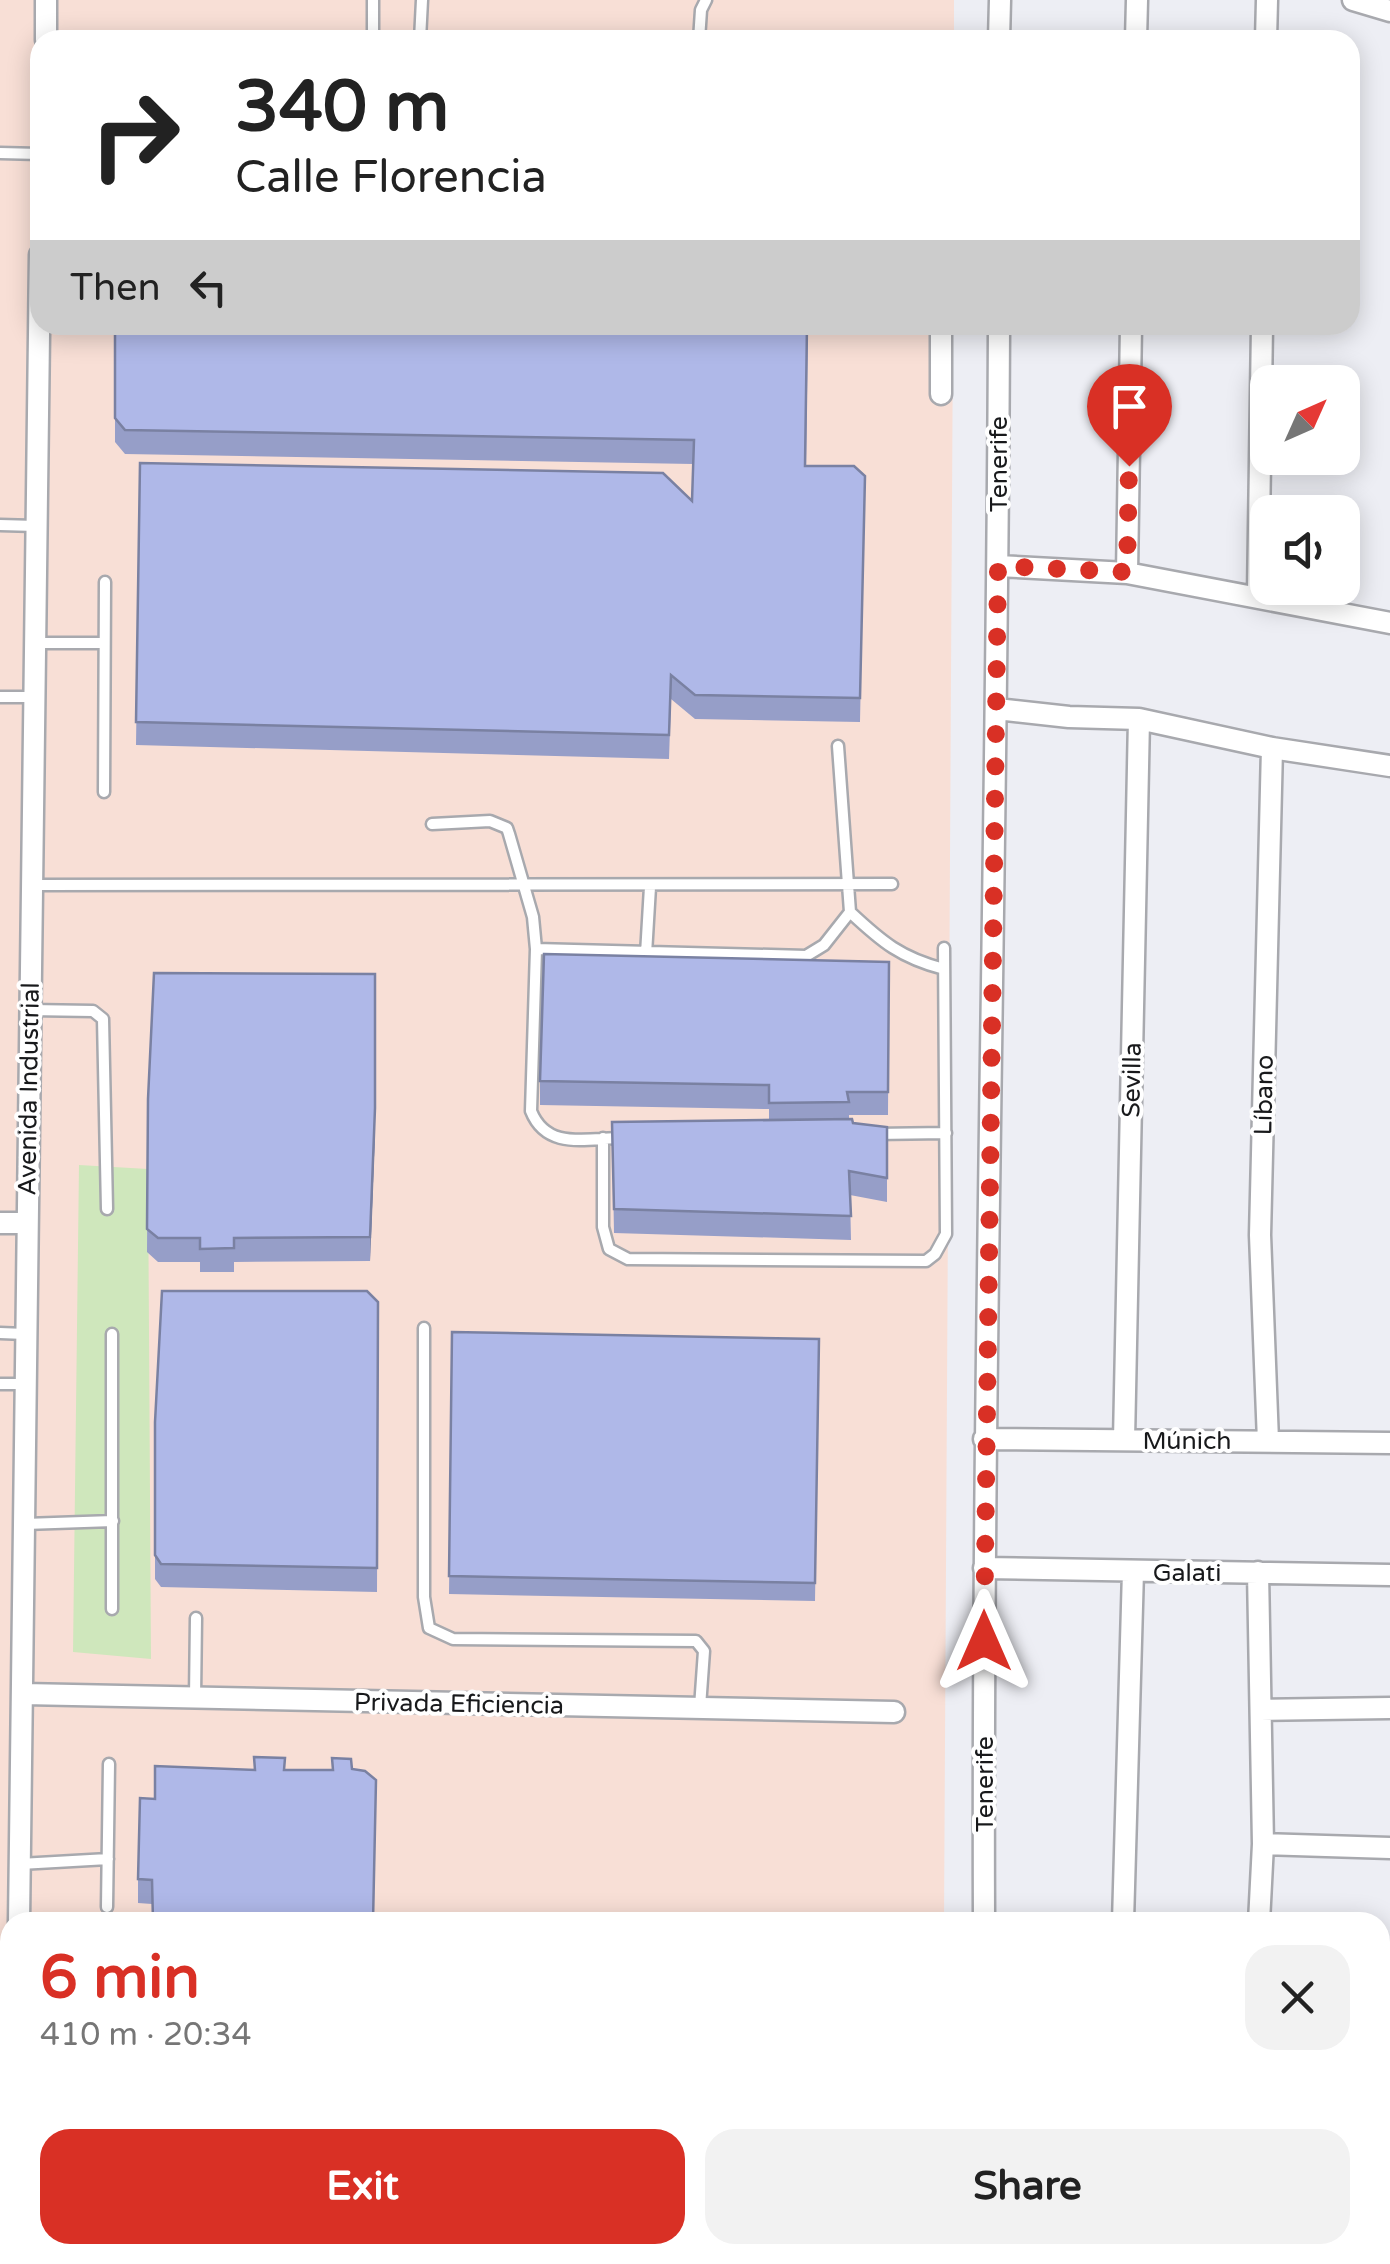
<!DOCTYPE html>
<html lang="en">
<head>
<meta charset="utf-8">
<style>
	:root { --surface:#fff; --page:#f2f2f2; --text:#222; --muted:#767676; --accent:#d93025 }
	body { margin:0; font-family:"Varela Round",sans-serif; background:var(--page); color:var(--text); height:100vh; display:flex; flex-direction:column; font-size:38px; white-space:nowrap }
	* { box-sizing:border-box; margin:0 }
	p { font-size:32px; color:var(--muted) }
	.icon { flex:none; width:55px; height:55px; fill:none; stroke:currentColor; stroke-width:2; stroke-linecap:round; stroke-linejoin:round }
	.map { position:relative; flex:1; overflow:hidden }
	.panel { position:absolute; left:0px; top:1912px; width:1390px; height:352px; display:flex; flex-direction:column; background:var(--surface); border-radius:30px 30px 0 0; box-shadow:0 5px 25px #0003 }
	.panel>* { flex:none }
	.guide { position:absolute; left:30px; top:30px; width:1330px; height:305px; border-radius:30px; box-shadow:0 5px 25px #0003; background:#fff; color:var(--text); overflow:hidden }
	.needle { width:65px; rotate:45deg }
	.controls { position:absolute; left:1250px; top:365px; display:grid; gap:20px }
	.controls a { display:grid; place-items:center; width:110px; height:110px; border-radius:20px; background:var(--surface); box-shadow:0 5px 25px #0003; font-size:50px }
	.pin { position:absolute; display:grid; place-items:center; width:85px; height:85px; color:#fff; margin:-102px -42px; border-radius:50% 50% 50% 0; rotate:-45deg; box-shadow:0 0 10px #0007 }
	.pin .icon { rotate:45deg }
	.me { position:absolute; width:110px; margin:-55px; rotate:0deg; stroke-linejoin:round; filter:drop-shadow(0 0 8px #0008) }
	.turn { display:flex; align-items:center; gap:35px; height:210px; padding:0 40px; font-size:45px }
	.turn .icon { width:130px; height:130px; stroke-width:2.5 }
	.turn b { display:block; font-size:70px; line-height:85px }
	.then { display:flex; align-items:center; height:95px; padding:0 40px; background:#0003; gap:20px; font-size:38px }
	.round { display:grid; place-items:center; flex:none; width:105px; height:105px; border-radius:30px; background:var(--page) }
	.summary { display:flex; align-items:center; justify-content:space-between; height:170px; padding:0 40px }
	h1 { font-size:60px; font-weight:700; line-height:75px; color:var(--accent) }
	.action { display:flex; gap:20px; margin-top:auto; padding:20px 40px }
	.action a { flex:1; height:115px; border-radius:30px; background:var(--accent); color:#fff; font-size:40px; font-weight:700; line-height:115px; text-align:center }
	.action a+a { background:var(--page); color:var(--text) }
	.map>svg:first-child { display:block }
	.industrial { fill:#f8dfd6 }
	.green { fill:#cfe7bc }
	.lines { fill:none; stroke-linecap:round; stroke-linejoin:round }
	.service-casing { stroke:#a8a9ae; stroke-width:15 }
	.minor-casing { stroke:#a8a9ae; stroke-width:25 }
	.service { stroke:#fff; stroke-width:10 }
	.minor { stroke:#fff; stroke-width:20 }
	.wall { fill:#969ec8 }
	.shaded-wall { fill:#7a81a2 }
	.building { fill:#afb8e8; stroke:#7a81a2; stroke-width:2.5 }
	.route { stroke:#d93025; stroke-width:18; stroke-dasharray:0 32.4 }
	.labels { text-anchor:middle; stroke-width:8; stroke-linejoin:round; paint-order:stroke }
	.street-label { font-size:25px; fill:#18191b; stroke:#fff }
</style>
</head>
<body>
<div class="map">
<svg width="1390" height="2264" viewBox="0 0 1390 2264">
	<rect width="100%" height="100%" fill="#edeef4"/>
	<path class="industrial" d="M 0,0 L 954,0 L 954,40 L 40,40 L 40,325 L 953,325 L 944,1922 L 10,1922 L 10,2255 L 942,2255 L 942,2264 L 0,2264 Z"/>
	<path class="green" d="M 79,1165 L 148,1169 L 151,1659 L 73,1652 Z
		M 1380,2214 L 1390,2216 L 1390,2264 L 1321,2264 L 1285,2255 L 1380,2255 Z"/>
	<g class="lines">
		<g class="service-casing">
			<path id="service" d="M 373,40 L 373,0
				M 420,40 L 422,0
				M 699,40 L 701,10 L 706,0
				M 0,153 L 40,154
				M 0,525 L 36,526
				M 35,643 L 104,643
				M 0,697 L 34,697
				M 104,792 L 105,582
				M 432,824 L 490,821 L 507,828 L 509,834 L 533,917 L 536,949 L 531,1111 C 547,1151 587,1138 623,1138
				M 33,885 L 892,884
				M 850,912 C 882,942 901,958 944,969
				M 536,949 L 806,956 L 824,945 L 850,912 L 838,746
				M 646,954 L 650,887
				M 30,1010 L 93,1011 L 103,1019 L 107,1209
				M 875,1134 L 946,1133
				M 603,1138 L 603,1227 L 609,1249 L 628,1259 L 926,1261 L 935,1254 L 946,1234 L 944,948
				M 424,1328 L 424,1597 L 429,1628 L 453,1639 L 696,1641 L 704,1651 L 700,1707
				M 0,1333 L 25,1334
				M 112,1334 L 112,1609
				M 0,1384 L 25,1384
				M 25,1524 L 113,1521
				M 195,1697 L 196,1618
				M 20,1864 L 108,1859
				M 107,1907 L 109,1764
				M 0,2147 L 10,2148
				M 931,2255 L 947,2255
				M 713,2264 L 714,2255
				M 902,2264 L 903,2255"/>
		</g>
		<g class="minor-casing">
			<path id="minor" d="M 46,0 L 46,40
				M 1353,0 L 1390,11
				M 999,40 L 1000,0
				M 1136,40 L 1137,0
				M 1266,40 L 1267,0
				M 941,394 L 941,325
				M 998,566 L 1127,573 L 1390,623
				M 1127,573 L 1131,325
				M 1258,596 L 1262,325
				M 997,709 L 1069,717 L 1139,719 L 1272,748 L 1390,766
				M 0,1223 L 26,1223
				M 984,1439 L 1390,1443
				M 1124,1440 L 1139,719
				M 1268,1441 L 1260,1235 L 1272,748
				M 984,1568 L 1390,1575
				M 1258,1572 L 1263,1844 L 1259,1922
				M 24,1694 L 894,1712
				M 1261,1710 L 1390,1708
				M 1263,1844 L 1390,1848
				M 19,1922 L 40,255
				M 984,1922 C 982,1390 997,858 999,325
				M 1123,1922 L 1133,1571
				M 1388,2172 L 1390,2092
				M 16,2255 L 16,2264
				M 1262,2255 L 1283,2264
				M 1017,2264 L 1017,2255
				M 1153,2264 L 1153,2255"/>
		</g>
		<use href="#service" class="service"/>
		<use href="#minor" class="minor"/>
	</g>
	<path class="wall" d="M 115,325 L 808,325 L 806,466 L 865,476 L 860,722 L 695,719 L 671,699 L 669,759 L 136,745 L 140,463 L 692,501 L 693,464 L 125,454 L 115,442 Z
		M 889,962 L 888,1115 L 849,1115 L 849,1119 L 853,1123 L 887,1127 L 887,1202 L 850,1195 L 851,1240 L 614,1233 L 612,1122 L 769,1120 L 769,1109 L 540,1105 L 540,1081 Z
		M 148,1099 L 375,1132 L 370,1261 L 234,1262 L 234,1272 L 200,1272 L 200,1262 L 158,1262 L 147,1252 Z
		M 378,1302 L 377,1592 L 161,1587 L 155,1579 L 155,1422 Z
		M 452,1332 L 819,1339 L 815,1601 L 449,1594 Z
		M 254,1757 L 284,1770 L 332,1770 L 351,1759 L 152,1921 L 152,1904 L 138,1903 L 138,1879 L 155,1799 L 254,1770 Z
		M 142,2255 L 171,2255 L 170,2261 L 142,2259 Z
		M 238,2255 L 266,2255 L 265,2264 L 241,2262 Z
		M 286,2255 L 427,2255 L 427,2263 L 345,2264 L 345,2256 Z
		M 444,2255 L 663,2255 L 663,2256 L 588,2256 L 588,2264 L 563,2264 L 563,2258 Z"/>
	<path class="shaded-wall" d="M 375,1108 L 375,1132 L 370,1261 L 370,1237 Z"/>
	<path class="building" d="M 115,325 L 807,325 L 805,466 L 854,466 L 865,476 L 860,698 L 695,695 L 671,675 L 669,735 L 136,722 L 140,463 L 663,473 L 692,501 L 694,440 L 125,430 L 115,418 Z
		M 544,954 L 889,962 L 888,1092 L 847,1092 L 849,1102 L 769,1103 L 769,1085 L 540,1081 Z
		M 154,973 L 375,974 L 375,1108 L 370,1237 L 234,1238 L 234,1248 L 200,1249 L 200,1238 L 158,1238 L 147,1229 L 148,1099 Z
		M 852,1119 L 853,1123 L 887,1127 L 887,1178 L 849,1171 L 851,1216 L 614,1209 L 612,1122 Z
		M 162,1291 L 367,1291 L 378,1302 L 377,1568 L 161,1564 L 155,1555 L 155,1422 Z
		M 452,1332 L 819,1339 L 815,1583 L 449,1576 Z
		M 254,1757 L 285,1758 L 284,1770 L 333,1770 L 332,1758 L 351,1759 L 352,1769 L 365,1771 L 376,1780 L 373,1922 L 143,1922 L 143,1921 L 153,1921 L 152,1880 L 138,1879 L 140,1798 L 155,1799 L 155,1766 L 255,1770 Z"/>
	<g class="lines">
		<path class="route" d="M 984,1641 L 998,566 L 1127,572 L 1129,466"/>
	</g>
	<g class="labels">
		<g class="street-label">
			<text transform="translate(998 464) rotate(-90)" y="9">Tenerife</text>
			<text transform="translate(1131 1080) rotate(-89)" y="9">Sevilla</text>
			<text transform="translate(28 1089) rotate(-89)" y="9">Avenida Industrial</text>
			<text transform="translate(1263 1095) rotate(-89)" y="9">Líbano</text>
			<text x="1187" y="1449">Múnich</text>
			<text x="1187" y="1581">Galati</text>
			<text transform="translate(459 1703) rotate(1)" y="9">Privada Eficiencia</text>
			<text transform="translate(984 1784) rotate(-90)" y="9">Tenerife</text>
		</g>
	</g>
</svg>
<div class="controls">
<a><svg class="needle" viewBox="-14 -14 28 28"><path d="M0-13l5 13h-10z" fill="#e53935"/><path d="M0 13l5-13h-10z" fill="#767676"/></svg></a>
<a><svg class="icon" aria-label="sound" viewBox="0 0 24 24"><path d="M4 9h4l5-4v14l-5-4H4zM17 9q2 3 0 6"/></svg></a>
</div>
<div class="pin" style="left:1129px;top:466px;background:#d93025"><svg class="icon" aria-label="arrive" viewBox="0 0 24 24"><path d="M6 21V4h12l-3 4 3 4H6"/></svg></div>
<svg class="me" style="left:984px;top:1641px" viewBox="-20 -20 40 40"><path d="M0-17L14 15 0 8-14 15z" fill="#d93025" stroke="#fff" stroke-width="4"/></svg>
<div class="guide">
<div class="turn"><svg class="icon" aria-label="right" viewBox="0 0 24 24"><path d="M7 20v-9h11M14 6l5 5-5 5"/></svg><div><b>340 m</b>Calle Florencia</div></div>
<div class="then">Then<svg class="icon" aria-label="left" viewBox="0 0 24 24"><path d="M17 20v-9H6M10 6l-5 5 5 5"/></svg></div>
</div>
<section class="panel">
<div class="summary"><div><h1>6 min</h1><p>410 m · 20:34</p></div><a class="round"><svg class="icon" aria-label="close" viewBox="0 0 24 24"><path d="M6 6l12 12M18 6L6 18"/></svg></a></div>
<div class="action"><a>Exit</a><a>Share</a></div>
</section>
</div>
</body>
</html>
